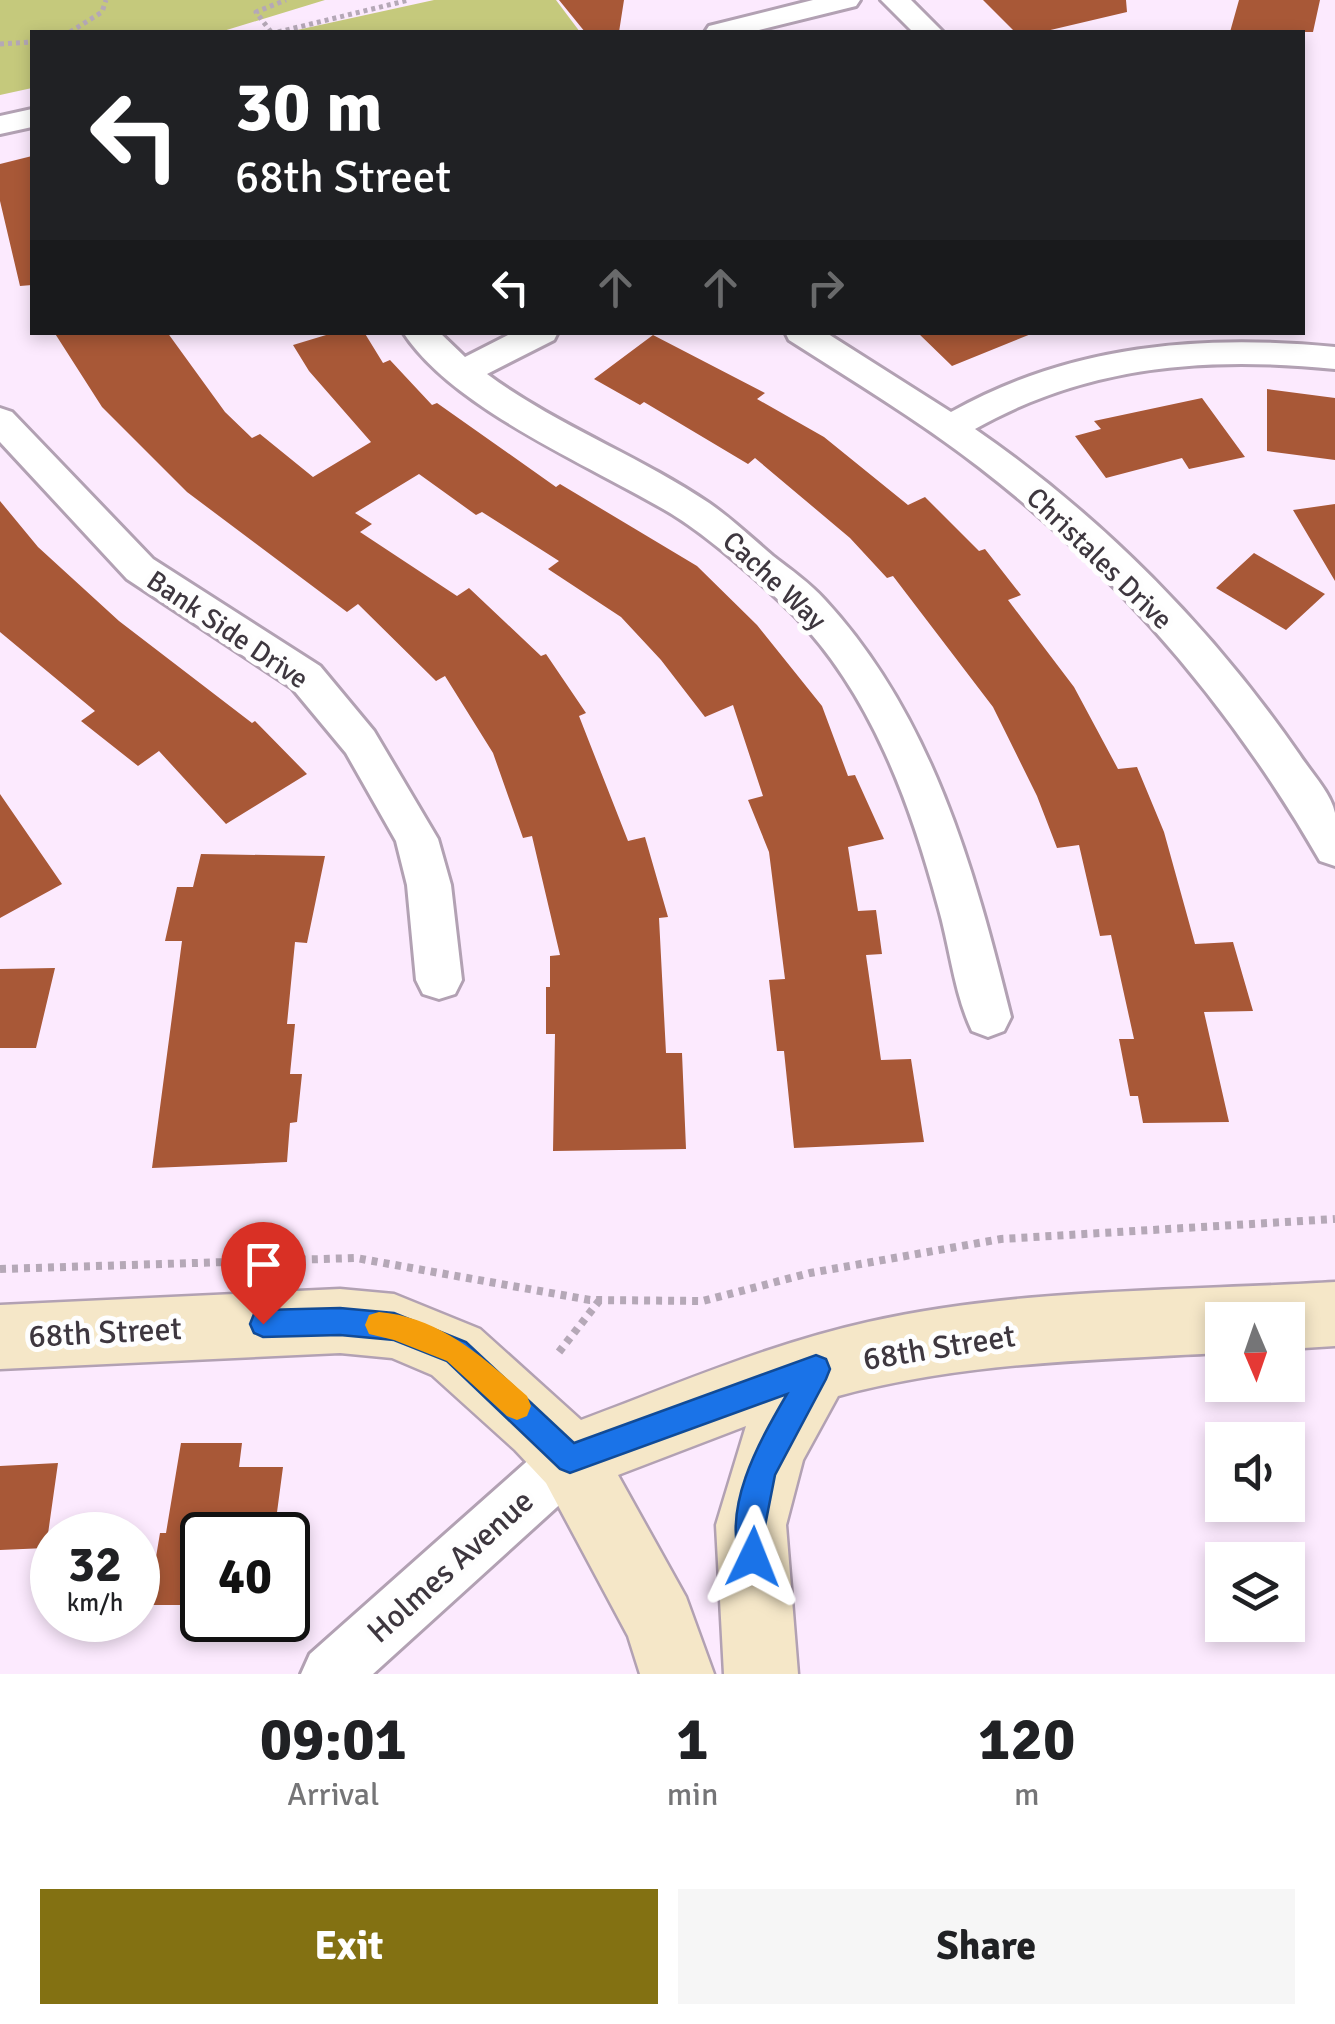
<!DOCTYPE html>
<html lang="en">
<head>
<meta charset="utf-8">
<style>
	:root { --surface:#fff; --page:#f6f6f6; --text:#202124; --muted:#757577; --accent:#837112 }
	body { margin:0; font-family:Signika,sans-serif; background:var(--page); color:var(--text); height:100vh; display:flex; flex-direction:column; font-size:38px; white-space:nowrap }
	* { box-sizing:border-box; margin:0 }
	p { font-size:32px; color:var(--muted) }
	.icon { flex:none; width:55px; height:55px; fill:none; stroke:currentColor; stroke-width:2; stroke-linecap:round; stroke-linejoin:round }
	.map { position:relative; height:1674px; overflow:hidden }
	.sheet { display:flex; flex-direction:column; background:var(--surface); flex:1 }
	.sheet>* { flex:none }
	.hud { position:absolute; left:30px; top:30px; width:1275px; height:305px; border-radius:0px; box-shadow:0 5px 15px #0003; background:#202124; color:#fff; overflow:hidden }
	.needle { width:65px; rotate:178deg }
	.controls { position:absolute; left:1205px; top:1302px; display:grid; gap:20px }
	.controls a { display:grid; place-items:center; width:100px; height:100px; border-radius:0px; background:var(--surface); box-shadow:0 5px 15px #0003; font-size:50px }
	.speed { position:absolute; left:30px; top:1512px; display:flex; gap:20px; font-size:50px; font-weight:700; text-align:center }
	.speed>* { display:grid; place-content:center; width:130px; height:130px; border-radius:50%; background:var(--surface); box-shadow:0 5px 15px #0003; line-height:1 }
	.speed small { font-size:25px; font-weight:400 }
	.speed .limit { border:5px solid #111; border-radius:15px; background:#fff; color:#111 }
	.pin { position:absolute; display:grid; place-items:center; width:85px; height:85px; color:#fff; margin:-102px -42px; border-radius:50% 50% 50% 0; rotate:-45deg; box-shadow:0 0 10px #0007 }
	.pin .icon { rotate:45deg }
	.me { position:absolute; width:110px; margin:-55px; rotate:2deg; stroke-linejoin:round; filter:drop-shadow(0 0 8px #0008) }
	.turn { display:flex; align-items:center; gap:35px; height:210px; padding:0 40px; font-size:45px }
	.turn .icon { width:130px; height:130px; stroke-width:2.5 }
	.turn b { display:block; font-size:70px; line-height:85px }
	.lanes { display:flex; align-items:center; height:95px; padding:0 40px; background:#0003; justify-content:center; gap:50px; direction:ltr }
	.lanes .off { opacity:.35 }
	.eta { display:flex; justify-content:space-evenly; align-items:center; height:170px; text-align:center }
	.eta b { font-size:60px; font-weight:800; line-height:70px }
	.button { display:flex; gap:20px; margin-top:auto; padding:20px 40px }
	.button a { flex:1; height:115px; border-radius:0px; background:var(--accent); color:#fff; font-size:40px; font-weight:800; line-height:115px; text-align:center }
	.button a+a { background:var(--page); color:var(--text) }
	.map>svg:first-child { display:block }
	.green { fill:#c5c97c }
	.building { fill:#a85837 }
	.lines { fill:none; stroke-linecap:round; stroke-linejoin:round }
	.street-casing { stroke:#b2a1b3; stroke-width:6 }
	.secondary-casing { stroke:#b2a1b3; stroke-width:5 }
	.path-far1 { stroke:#b5a8b7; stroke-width:5; stroke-dasharray:4 4; stroke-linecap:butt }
	.path { stroke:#b5a8b7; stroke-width:8; stroke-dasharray:6 6; stroke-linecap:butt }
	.street { fill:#fff; fill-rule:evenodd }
	.secondary { fill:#f5e7c8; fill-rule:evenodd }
	.route { fill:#1a73e8; stroke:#114b97; stroke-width:2.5 }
	.slow { fill:#f59e0b }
	.labels { text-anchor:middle; stroke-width:10; stroke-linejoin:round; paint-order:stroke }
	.street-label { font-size:28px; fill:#3e373f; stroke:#fefefe }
	.near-street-label { font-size:32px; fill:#3e373f; stroke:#fefefe }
</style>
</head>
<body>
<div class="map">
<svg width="1335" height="1674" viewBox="0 0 1335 1674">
	<rect width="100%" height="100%" fill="#fceafe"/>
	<path class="green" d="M 0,0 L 325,0 L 220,32 L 32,32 L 32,88 L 0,95 Z
		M 434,0 L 556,0 L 580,32 L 288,32 Z"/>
	<path class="building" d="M 559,0 L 624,0 L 619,32 L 585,32 Z
		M 983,0 L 1126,0 L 1127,12 L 1042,32 L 1015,32 Z
		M 1239,0 L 1320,0 L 1313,32 L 1230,32 Z
		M 32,156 L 32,285 L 20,286 L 0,201 L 0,164 Z
		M 54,332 L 167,332 L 225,412 L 252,438 L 260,434 L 313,477 L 371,442 L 309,371 L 293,345 L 336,332 L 364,332 L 383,363 L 390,360 L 432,405 L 437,403 L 556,487 L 560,484 L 697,566 L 757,625 L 822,706 L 848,776 L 855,775 L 884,839 L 848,847 L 858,911 L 876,910 L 882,954 L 866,955 L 881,1060 L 911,1059 L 924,1142 L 794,1148 L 784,1051 L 777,1051 L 769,980 L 785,979 L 769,852 L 748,800 L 763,796 L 733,705 L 705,717 L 661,660 L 621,617 L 548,569 L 559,561 L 482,512 L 476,515 L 419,474 L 355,513 L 372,524 L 360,532 L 457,596 L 469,588 L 541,656 L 546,654 L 586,713 L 579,716 L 628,841 L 645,837 L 668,917 L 659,918 L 666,1053 L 682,1053 L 686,1149 L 553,1151 L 555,1034 L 546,1034 L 546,987 L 550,987 L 550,956 L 560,955 L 532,836 L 523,838 L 493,753 L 445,676 L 436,681 L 358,604 L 347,612 L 187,492 L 102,407 Z
		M 917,332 L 1031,332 L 1031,334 L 952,366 Z
		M 653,335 L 765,393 L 757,399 L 824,437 L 908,505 L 925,497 L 979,551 L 985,549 L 1021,595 L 1008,600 L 1074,687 L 1118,769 L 1137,767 L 1164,832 L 1195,944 L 1233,942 L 1253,1011 L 1204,1012 L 1229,1122 L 1143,1123 L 1138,1096 L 1130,1096 L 1119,1039 L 1134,1039 L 1111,935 L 1100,936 L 1079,845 L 1057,848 L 1037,796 L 993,707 L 893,576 L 887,578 L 850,538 L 755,458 L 748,464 L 644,402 L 640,405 L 594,379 Z
		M 1267,389 L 1335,398 L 1335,460 L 1267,451 Z
		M 1202,398 L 1245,457 L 1189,469 L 1182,458 L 1106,478 L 1075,436 L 1101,429 L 1094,421 Z
		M 0,501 L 38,547 L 119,621 L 252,723 L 255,721 L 307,774 L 226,824 L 159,751 L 138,766 L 81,721 L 95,711 L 0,632 Z
		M 1335,504 L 1335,581 L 1293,510 Z
		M 1254,553 L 1325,594 L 1286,630 L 1216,588 Z
		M 0,794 L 62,884 L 0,918 Z
		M 201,854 L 325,856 L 307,943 L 295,942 L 287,1024 L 295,1024 L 290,1074 L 302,1074 L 297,1122 L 290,1123 L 287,1162 L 152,1168 L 182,941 L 165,941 L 177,887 L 193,887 Z
		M 55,968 L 36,1048 L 0,1048 L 0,969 Z
		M 181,1443 L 242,1443 L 239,1467 L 283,1467 L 274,1535 L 202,1535 L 202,1605 L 148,1605 L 160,1533 L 166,1533 Z
		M 58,1463 L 46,1548 L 0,1550 L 0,1466 Z"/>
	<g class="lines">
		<g class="street-casing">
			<path id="street" d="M 813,0 L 860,0 L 856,6 L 751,32 L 705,32 L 709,26 Z
				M 881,0 L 911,0 L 943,32 L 913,32 Z
				M 32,109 L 32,127 L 0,134 L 0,116 Z
				M 403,332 L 439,332 L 465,357 L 514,332 L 558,332 L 554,340 L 487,374 C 556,425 638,455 709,503 C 732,519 752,538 773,556 C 791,570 810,583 825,600 C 932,716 974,868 1011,1017 L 1004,1031 L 988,1037 L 972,1031 C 954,993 950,947 938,906 C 910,802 871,695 795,616 C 762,583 705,533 665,510 C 587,464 452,408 403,332 Z
				M 785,332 L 825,332 L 951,412 C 1070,345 1201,334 1335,347 L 1335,369 C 1208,356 1088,365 975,429 C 1101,516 1212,628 1299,754 C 1310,771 1331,793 1335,813 C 1335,829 1335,850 1335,866 L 1320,861 C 1232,708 1119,575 979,467 C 918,420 853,381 789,340 Z
				M 0,408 L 12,412 L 153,559 L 320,666 L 374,731 L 438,839 L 451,885 L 462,980 L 455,994 L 439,999 L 423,994 L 416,980 L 407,885 L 396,841 L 346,753 L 292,688 L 127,579 L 0,442 Z
				M 570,1432 L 589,1440 L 597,1459 L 589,1478 L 373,1674 L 301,1674 L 310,1654 L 551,1440 Z"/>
		</g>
		<g class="secondary-casing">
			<path id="secondary" d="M 1335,1282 L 1335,1346 L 1288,1349 L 1288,1320 L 1222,1320 L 1222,1353 C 1093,1360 963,1362 838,1396 L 803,1460 L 786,1525 L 798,1674 L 724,1674 L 716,1525 L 746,1426 L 618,1475 L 686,1597 L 714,1674 L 640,1674 L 628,1636 L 546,1483 L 515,1450 L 432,1375 L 392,1358 L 340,1353 L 0,1369 L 0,1305 L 340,1289 L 394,1294 L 480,1329 L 581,1420 C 675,1385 769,1344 868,1322 C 1018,1288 1182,1291 1335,1282 Z"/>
		</g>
		<path class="path-far1" d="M 70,32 L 102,12 L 106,0
			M 271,32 L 256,12 L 286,0
			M 278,32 L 409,0
			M 0,44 L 32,42"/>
		<path class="path" d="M 0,1269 L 356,1258 L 590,1300 L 703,1301 L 810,1273 L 1001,1239 L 1335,1219
			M 559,1352 L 599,1301"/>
		<use href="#street" class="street"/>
		<use href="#secondary" class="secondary"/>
	</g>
	<path class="route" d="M 340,1308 L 394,1313 L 466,1342 L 574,1443 L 816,1355 L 826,1359 L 830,1369 L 826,1379 L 775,1475 L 765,1526 L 768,1557 L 763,1567 L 753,1572 L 743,1567 C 719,1511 759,1442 787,1394 L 570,1473 L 560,1469 L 447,1361 L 394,1340 L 340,1335 L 263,1337 L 254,1333 L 250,1324 L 254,1314 L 263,1310 Z"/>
	<path class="slow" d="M 379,1312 C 440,1317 484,1358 527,1396 L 531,1406 L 527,1416 L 517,1420 L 507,1416 L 447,1361 L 394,1340 L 369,1334 L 365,1325 L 369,1315 Z"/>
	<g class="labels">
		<g class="street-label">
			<text transform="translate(1100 558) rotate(44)" y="10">Christales Drive</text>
			<text transform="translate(775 580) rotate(43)" y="10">Cache Way</text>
			<text transform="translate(228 629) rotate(34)" y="10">Bank Side Drive</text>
		</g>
		<g class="near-street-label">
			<text transform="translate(105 1332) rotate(-3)" y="11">68th Street</text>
			<text transform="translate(939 1347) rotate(-9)" y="11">68th Street</text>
			<text transform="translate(450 1566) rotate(-42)" y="11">Holmes Avenue</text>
		</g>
	</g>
</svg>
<div class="controls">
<a><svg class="needle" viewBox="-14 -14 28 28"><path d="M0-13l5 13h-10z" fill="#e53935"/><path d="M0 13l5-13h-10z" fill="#757577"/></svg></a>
<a><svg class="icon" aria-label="sound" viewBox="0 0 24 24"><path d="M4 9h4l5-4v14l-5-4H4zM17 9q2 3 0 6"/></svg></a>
<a><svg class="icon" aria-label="layers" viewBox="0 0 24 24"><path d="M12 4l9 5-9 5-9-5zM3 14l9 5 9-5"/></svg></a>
</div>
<div class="speed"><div>32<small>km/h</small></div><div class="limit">40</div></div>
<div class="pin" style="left:263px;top:1324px;background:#d93025"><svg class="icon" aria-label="arrive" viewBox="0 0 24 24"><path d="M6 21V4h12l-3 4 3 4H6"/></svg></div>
<svg class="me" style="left:753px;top:1557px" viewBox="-20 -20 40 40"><path d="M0-17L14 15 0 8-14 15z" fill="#1a73e8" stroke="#fff" stroke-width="4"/></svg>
<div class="hud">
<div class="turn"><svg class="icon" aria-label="left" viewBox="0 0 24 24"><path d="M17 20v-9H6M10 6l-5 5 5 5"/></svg><div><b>30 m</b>68th Street</div></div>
<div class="lanes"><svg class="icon" aria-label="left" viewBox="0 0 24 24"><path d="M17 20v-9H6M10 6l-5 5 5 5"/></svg><svg class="icon off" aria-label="ahead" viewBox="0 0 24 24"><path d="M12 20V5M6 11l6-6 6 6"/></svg><svg class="icon off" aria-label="ahead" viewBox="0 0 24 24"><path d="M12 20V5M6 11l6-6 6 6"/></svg><svg class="icon off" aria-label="right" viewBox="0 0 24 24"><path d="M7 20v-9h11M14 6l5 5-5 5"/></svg></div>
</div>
</div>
<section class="sheet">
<div class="eta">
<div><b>09:01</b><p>Arrival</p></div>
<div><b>1</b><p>min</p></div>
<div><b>120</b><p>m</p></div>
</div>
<div class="button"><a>Exit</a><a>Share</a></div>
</section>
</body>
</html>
